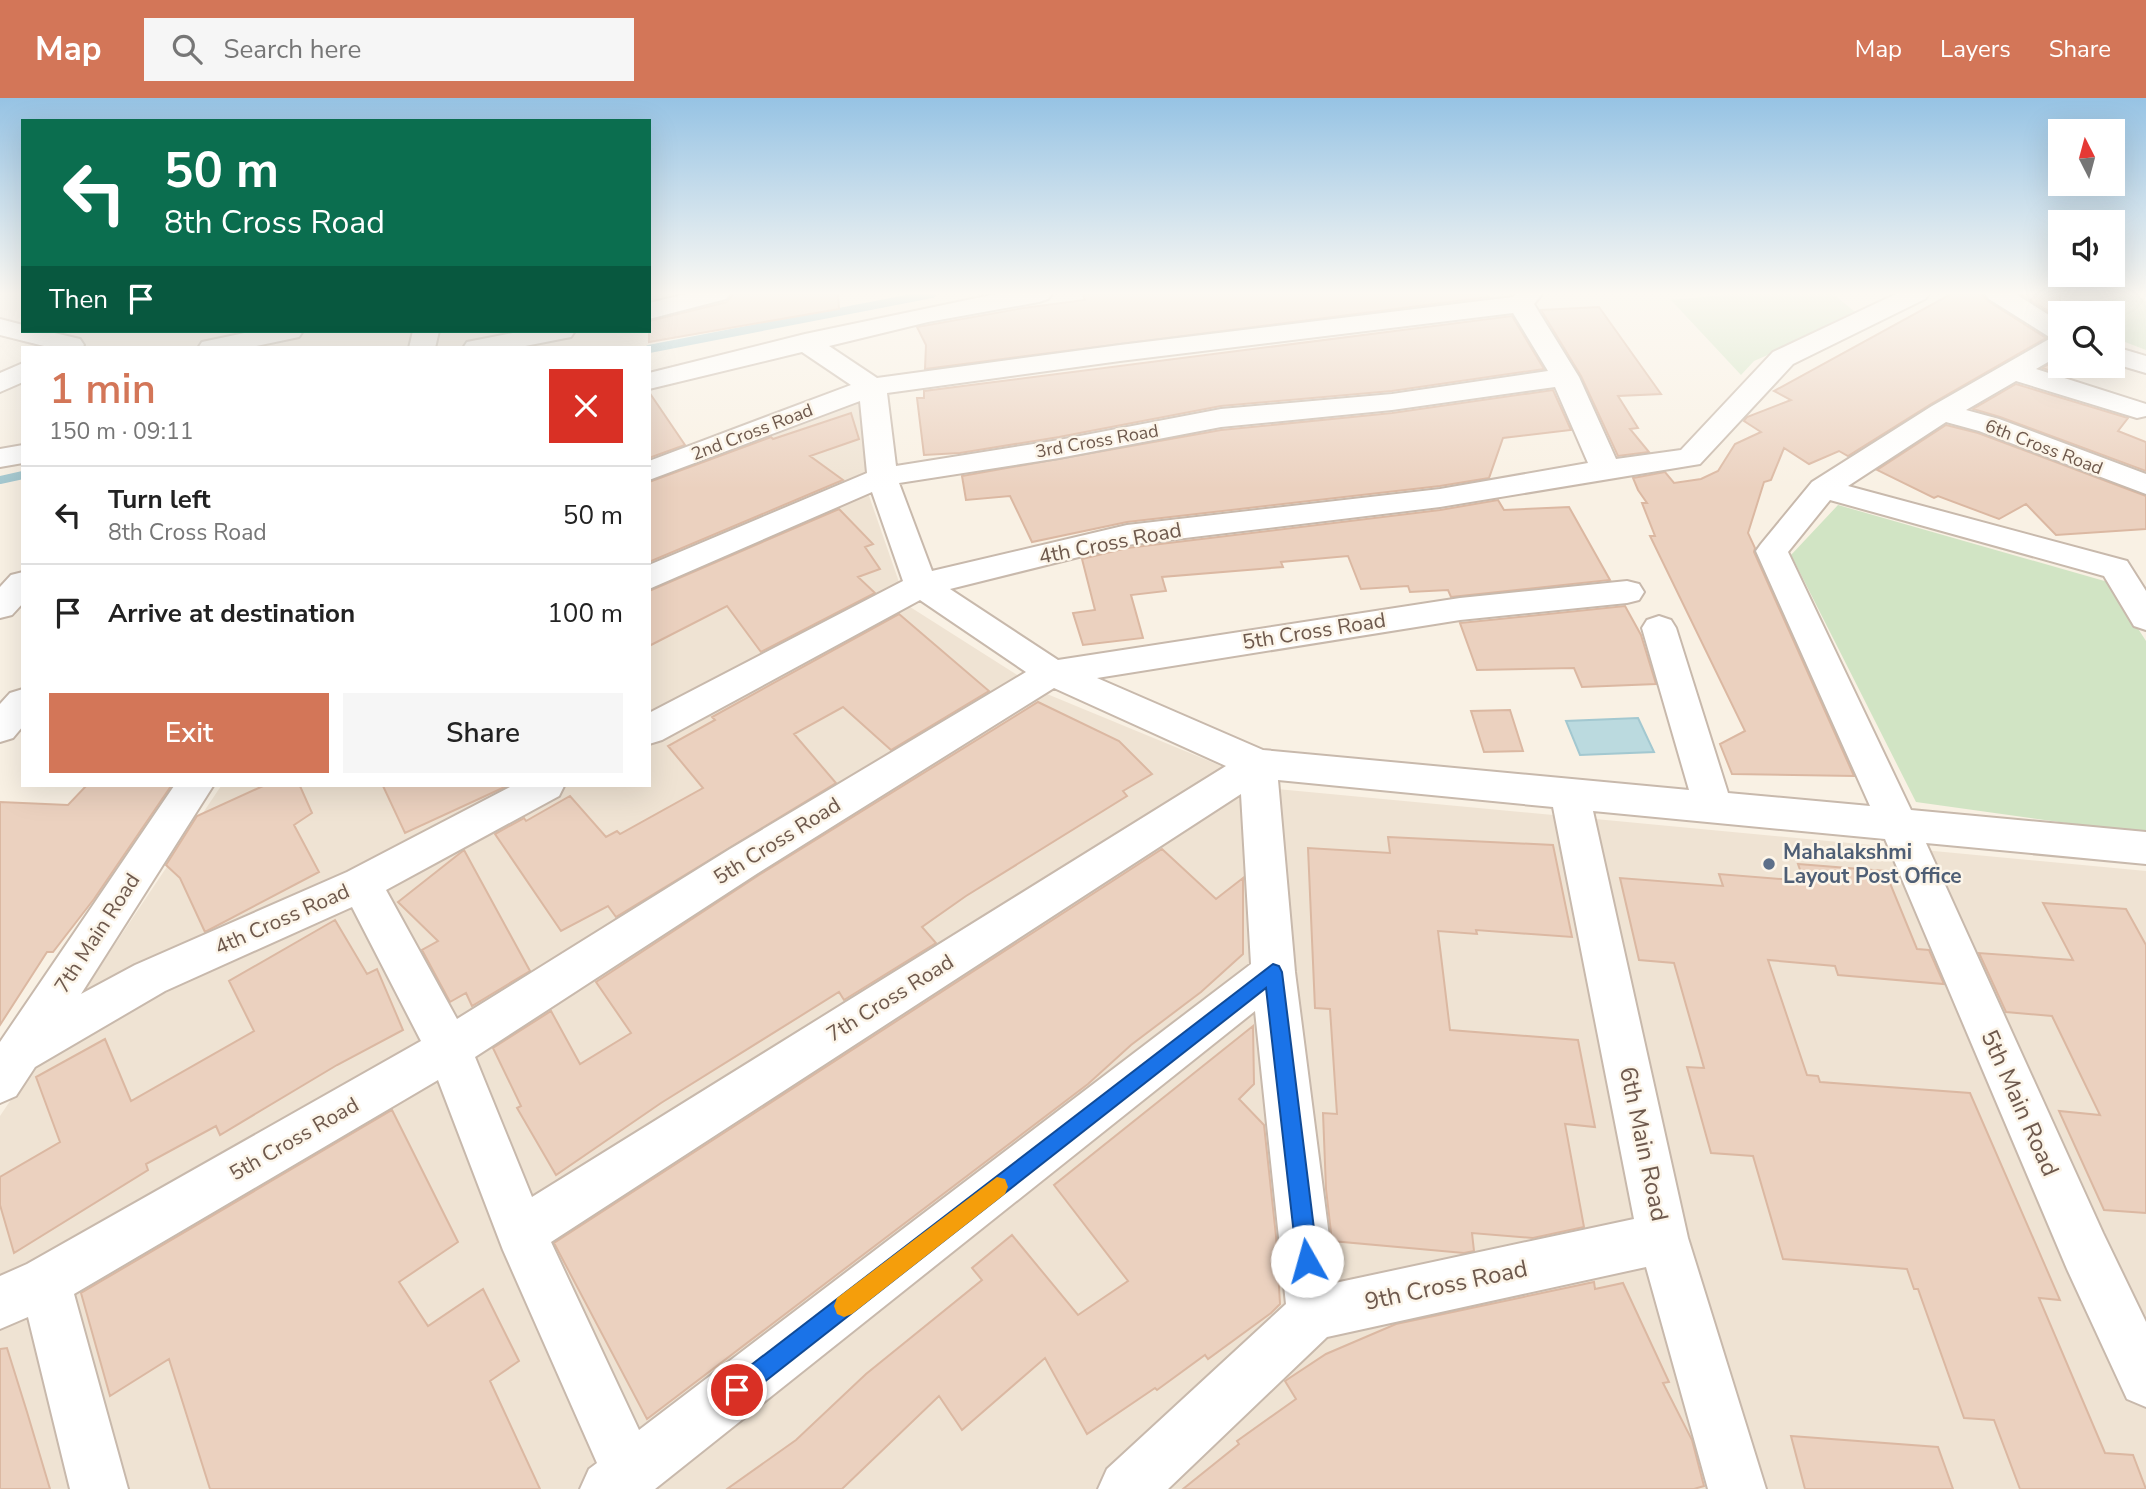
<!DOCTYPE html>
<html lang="en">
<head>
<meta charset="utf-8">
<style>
	:root { --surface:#fff; --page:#f6f6f6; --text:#222; --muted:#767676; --line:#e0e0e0; --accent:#d37658 }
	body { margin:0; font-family:"Nunito Sans",sans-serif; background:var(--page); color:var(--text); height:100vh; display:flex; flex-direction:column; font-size:26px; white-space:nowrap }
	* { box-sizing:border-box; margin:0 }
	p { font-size:23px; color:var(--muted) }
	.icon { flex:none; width:38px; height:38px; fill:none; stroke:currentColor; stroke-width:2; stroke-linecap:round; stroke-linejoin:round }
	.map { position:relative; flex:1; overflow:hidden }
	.drawer { position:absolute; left:21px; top:248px; width:630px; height:441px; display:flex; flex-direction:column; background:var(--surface); border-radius:0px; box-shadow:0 7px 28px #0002 }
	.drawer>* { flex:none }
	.hud { position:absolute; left:21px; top:21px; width:630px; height:214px; border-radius:0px; box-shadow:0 7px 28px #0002; background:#0b6e4f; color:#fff; overflow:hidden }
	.needle { width:46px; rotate:354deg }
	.buttons { position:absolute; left:2048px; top:21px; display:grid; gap:14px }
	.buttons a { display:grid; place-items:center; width:77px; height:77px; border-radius:0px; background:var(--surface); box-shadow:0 7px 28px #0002; font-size:35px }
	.pin { position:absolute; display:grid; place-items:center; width:60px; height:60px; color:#fff; margin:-30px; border:4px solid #fff; border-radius:50%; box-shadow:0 2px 7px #0007 }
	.me { position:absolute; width:77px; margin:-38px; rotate:353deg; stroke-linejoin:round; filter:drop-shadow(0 0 5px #0008) }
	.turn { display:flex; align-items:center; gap:24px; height:147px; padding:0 28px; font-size:32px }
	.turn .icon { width:91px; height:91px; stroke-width:2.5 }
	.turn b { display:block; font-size:49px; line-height:60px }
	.then { display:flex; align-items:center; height:66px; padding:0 28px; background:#0003; gap:14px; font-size:26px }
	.round { display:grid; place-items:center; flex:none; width:74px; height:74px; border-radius:0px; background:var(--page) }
	.head { display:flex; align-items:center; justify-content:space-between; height:119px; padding:0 28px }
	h1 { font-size:42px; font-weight:600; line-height:52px; color:var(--accent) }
	.action { display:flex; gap:14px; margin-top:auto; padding:14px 28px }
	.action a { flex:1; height:80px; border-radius:0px; background:var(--accent); color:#fff; font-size:28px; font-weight:600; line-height:80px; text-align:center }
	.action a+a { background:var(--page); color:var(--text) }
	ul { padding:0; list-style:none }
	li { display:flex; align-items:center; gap:21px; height:98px; padding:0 28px; border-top:2px solid var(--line) }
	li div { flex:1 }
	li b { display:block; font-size:26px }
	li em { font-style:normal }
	header { display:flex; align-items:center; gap:42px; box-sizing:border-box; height:98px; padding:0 35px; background:var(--accent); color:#fff }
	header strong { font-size:33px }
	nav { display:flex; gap:38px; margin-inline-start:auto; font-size:24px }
	.search { width:490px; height:63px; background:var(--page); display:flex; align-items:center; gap:18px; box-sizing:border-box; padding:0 24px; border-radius:0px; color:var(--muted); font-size:26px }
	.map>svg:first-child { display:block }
	.residential { fill:#efe3d3 }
	.green { fill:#d1e4c4 }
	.water { fill:#bbdadf; stroke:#a3c8d0; stroke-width:2 }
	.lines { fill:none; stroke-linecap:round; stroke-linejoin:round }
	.stream { stroke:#a3c8d0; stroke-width:8 }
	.building { fill:#ebd1bf; stroke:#dbb8a2; stroke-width:2 }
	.minor-casing { stroke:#c8b9ac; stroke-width:4 }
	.minor { fill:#fff; fill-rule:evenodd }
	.route { fill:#1a73e8; stroke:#114b97; stroke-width:2 }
	.slow { fill:#f59e0b }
	.service-dot { fill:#5c6f8a; stroke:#fcf5e9; stroke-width:2.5 }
	.labels { text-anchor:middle; stroke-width:5; stroke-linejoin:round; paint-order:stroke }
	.far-street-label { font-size:18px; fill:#6e594d; stroke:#fcf5e9 }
	.street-label { font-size:21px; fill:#6e594d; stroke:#fcf5e9 }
	.service-label { font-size:21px; font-weight:bold; fill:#4e5e75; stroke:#fcf5e9; text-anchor:start }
	.near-street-label { font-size:24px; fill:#6e594d; stroke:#fcf5e9 }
</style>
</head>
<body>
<header>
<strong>Map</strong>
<div class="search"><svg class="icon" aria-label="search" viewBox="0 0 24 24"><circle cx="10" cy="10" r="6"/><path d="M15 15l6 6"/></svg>Search here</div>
<nav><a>Map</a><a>Layers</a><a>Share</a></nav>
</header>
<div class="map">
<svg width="2146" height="1391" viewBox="0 0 2146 1391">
	<rect width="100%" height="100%" fill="#f9f1e4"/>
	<path class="residential" d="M 864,300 L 868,395 L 907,507 L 1047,596 L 1277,691 L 2146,773 L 2146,1391 L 0,1391 L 0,1018 L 221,688 L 649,688 L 649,382 Z"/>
	<path class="green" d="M 1736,196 L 1833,196 L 1859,217 L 1754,263 L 1741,277 L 1671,202 Z
		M 2126,196 L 2135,196 L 2146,203 L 2146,252 L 2112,239 L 2112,215 L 2073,215 Z
		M 1838,407 L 2108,484 L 2146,543 L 2146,736 L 1916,704 L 1791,457 Z"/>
	<path class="water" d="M 1638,620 L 1654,654 L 1580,657 L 1566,623 Z"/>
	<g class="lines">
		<path class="stream" d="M 649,251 L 932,196
			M 0,382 L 23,377"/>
	</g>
	<path class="building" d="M 733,196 L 838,196 L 839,211 L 649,244 L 649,223 L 727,204 Z
		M 1083,196 L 1487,196 L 1489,199 L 925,271 L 926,247 L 917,229 L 1023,210 L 1085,202 Z
		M 1951,196 L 1982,196 L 1988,203 L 2046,240 L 1931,306 L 1848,358 L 1839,353 L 1809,366 L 1784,350 L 1771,382 L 1764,384 L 1748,435 L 1755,450 L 1754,454 L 1854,678 L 1732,676 L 1720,646 L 1745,633 L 1650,438 L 1655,438 L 1642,405 L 1647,405 L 1638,392 L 1633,380 L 1665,374 L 1674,385 L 1701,381 L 1718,373 L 1735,346 L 1761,334 L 1744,323 L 1747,319 L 1791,302 L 1774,293 Z
		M 2021,196 L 2060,196 L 2060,221 Z
		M 1599,209 L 1661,296 L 1618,298 L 1638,330 L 1630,331 L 1649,354 L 1618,358 L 1581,278 L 1541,212 Z
		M 1512,218 L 1544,271 L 1392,293 L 1221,308 L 1059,339 L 960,355 L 924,357 L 917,300 L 924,300 L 924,293 Z
		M 2060,260 L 2060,268 L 2083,268 L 2071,279 L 2042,270 Z
		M 2016,286 L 2128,320 L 2118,333 L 2146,344 L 2146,373 L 2000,319 L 1973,311 Z
		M 1553,292 L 1571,332 L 1503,340 L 1489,380 L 1440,388 L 1127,424 L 1032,444 L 1010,398 L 966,402 L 962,378 L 1221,332 L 1392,315 Z
		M 649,294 L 685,347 L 649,360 Z
		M 851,315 L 859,341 L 810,358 L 843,382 L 649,464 L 649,384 L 771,339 L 773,341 Z
		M 1946,327 L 1978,335 L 2146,398 L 2146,431 L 2056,437 L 2026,406 L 1999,421 L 1938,398 L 1934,400 L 1877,372 Z
		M 1498,402 L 1504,412 L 1569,409 L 1610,482 L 1451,499 L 1448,492 L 1410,494 L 1408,488 L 1361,491 L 1348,458 L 1281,464 L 1283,469 L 1162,479 L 1166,493 L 1131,497 L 1143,540 L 1083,547 L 1073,515 L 1095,512 L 1082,461 L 1127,450 L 1440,412 Z
		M 839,411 L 873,446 L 865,449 L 880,471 L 858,479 L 875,495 L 761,554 L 727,508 L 649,548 L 649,493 Z
		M 1625,508 L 1641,537 L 1656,586 L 1582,589 L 1574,570 L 1477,572 L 1460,525 Z
		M 899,516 L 989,593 L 891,652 L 843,609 L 794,636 L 836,685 L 616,819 L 608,808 L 561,833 L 495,736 L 524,720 L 526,723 L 570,698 L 606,739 L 617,733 L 620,736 L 703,690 L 668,648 L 715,622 L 712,619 Z
		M 1038,604 L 1119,643 L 1152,676 L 1123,693 L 1127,698 L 966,798 L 922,829 L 936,845 L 844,902 L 839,894 L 661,1005 L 556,1077 L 517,1010 L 521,1008 L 493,950 L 551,913 L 580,966 L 631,935 L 596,884 L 759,777 Z
		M 1510,612 L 1523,653 L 1484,654 L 1471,613 Z
		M 86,688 L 171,688 L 94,801 L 53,854 L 47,854 L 0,927 L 0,704 L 68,707 Z
		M 263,688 L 300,688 L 312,715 L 294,727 L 319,774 L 205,834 L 180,780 L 166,767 L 197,718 Z
		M 383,688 L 507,688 L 405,735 Z
		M 1388,739 L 1553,747 L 1572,839 L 1476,832 L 1477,836 L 1438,833 L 1450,932 L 1578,942 L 1595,1029 L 1565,1026 L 1584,1129 L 1533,1140 L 1472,1135 L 1474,1153 L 1464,1155 L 1332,1143 L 1326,1091 L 1323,1015 L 1337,1016 L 1330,911 L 1315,910 L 1308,750 L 1390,755 Z
		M 1162,751 L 1216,801 L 1243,780 L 1243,856 L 1201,894 L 1131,947 L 1088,986 L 647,1321 L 554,1145 Z
		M 464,752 L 530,873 L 472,908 L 466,895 L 450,904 L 422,852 L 438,843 L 398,804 Z
		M 1798,766 L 1885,773 L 1917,851 L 1929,852 L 1944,886 L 1838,877 L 1835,868 L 1768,862 L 1807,977 L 1818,978 L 1820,984 L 1970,995 L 2060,1202 L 2039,1200 L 2105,1355 L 2133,1357 L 2146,1391 L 2020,1391 L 1994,1322 L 1964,1320 L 1918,1191 L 1914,1191 L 1907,1171 L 1783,1161 L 1753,1058 L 1711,1055 L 1687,969 L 1704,970 L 1674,865 L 1639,862 L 1620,780 L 1723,788 L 1719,776 L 1804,783 Z
		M 2043,805 L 2126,811 L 2146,847 L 2146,1115 L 2104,1112 L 2059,1013 L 2100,1017 L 2052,918 L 2006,914 L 1979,855 L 2073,862 Z
		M 335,822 L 367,876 L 377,871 L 403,932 L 337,967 L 220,1037 L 216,1028 L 146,1066 L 148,1072 L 14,1155 L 0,1107 L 0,1079 L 60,1044 L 36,979 L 105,941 L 131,1003 L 254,933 L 229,883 Z
		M 1253,928 L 1254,986 L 1239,1001 L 1264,1027 L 1276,1138 L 1280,1206 L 1271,1215 L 1208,1261 L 1205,1257 L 1157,1292 L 1155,1290 L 1087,1336 L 1045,1260 L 962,1332 L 939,1298 L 842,1391 L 727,1391 L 796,1342 L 866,1276 L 982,1182 L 972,1170 L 1012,1137 L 1078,1217 L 1128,1183 L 1054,1087 Z
		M 392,1012 L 458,1144 L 399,1184 L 428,1228 L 483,1191 L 519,1263 L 490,1283 L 540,1391 L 210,1391 L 169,1261 L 110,1298 L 81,1195 Z
		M 1594,1184 L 1595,1191 L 1623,1185 L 1669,1284 L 1663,1285 L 1692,1342 L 1704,1388 L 1694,1391 L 1183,1391 L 1239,1346 L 1237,1343 L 1296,1301 L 1285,1283 L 1326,1256 L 1396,1226 Z
		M 7,1250 L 27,1314 L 50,1391 L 0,1391 L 0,1251 Z
		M 1791,1338 L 1938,1349 L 1953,1391 L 1805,1391 Z"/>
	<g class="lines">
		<g class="minor-casing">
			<path id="minor" d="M 686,196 L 730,196 L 726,201 L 649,221 L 649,205 Z
				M 996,196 L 1052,196 L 1048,201 L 1039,204 L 928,224 L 829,248 L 877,280 L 1120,247 L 1513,199 L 1516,196 L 1542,196 L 1534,206 L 1579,279 L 1616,361 L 1681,352 L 1773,254 L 1896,196 L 1929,196 L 1925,201 L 1793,266 L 1700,366 L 1440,409 L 1127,447 L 950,491 L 1058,562 L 1460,500 L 1627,483 L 1639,486 L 1644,494 L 1639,502 L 1627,505 L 1460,522 L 1097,580 L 1263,652 L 1689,692 L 1642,530 L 1647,522 L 1659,518 L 1671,522 L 1676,530 L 1728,695 L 1870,708 L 1756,453 L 1761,446 L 1812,384 L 1932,308 L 2051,240 L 1989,201 L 1985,196 L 2016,196 L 2060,224 L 2060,257 L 2036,271 L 2146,306 L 2146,318 L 2137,320 L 2016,283 L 1966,312 L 1999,321 L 2146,376 L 2146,396 L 1979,333 L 1946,324 L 1848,388 L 2127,463 L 2146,493 L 2146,532 L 2134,528 L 2104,478 L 1830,402 L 1788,454 L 1911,712 L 2146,734 L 2146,766 L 1926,745 L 2103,1135 L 2146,1224 L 2146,1309 L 2127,1301 L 2067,1171 L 1885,741 L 1593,713 L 1688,1140 L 1766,1391 L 1708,1391 L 1646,1169 L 1327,1239 L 1168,1391 L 1098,1391 L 1107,1371 L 1286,1206 L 1255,913 L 655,1391 L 580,1391 L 589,1371 L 597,1365 L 503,1152 L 438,982 L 74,1196 L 128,1391 L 70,1391 L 28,1219 L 0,1231 L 0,1178 L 27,1166 L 421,943 L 352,809 L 165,893 L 35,969 L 16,998 L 0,1005 L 0,944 L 174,688 L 213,688 L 81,896 L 135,867 L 347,774 L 512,688 L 564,688 L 559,698 L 386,792 L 457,921 L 730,751 L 1026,574 L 920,502 L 662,642 L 649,646 L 649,615 L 903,483 L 872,394 L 649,491 L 649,467 L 867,375 L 860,303 L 649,382 L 649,363 L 851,287 L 802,254 L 649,291 L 649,275 L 805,236 ZM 1513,215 L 1548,273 L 1392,296 L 1221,311 L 1059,342 L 896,368 L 887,295 L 1120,263 ZM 1555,289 L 1588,365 L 1440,391 L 1127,427 L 932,473 L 899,385 L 1059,360 L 1221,329 L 1392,312 ZM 1054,590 L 1226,668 L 532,1099 L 475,959 L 758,775 ZM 1278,682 L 1553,709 L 1634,1121 L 1335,1185 L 1295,874 ZM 1241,696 L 1251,866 L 639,1332 L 551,1144 Z
				M 0,221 L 23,227 L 23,233 L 46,233 L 80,241 L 84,247 L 82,250 L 52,250 L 0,237 Z
				M 254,233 L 303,233 L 299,239 L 247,250 L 198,250 L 202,244 Z
				M 413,233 L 439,233 L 435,250 L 409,250 Z
				M 523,233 L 575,233 L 571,239 L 515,250 L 463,250 L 467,244 Z
				M 2112,248 L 2146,258 L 2146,275 L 2112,265 Z
				M 23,265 L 23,284 L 0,294 L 0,275 Z
				M 23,347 L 23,365 L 0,369 L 0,351 Z
				M 23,474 L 23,505 L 12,517 L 0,520 L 0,489 L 11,477 Z
				M 23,591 L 23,628 L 13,640 L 0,644 L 0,606 L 10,595 Z"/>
		</g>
		<use href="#minor" class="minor"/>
	</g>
	<linearGradient id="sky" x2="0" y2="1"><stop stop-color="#96c3e4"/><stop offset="0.5" stop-color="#fcf9f3"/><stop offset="1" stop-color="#fcf9f3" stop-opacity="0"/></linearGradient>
	<rect width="2146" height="391" fill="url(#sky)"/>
	<path class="route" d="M 1273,866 L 1279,868 L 1282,874 L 1318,1163 L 1315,1171 L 1307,1174 L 1300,1171 L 1297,1163 L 1266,890 L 745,1299 L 737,1303 L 729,1299 L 726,1292 L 729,1284 Z"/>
	<path class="slow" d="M 997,1079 L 1005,1081 L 1008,1089 L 1005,1096 L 852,1216 L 844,1219 L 837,1216 L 834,1208 L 837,1200 Z"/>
	<circle class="service-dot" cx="1769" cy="766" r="7"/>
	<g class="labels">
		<g class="far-street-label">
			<text transform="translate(752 334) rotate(-21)" y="6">2nd Cross Road</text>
			<text transform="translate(1097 343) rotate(-10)" y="6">3rd Cross Road</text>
			<text transform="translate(2044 349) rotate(21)" y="6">6th Cross Road</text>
		</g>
		<g class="street-label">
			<text transform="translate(1110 445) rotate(-11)" y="7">4th Cross Road</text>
			<text transform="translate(1314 533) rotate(-9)" y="7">5th Cross Road</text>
			<text transform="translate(777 743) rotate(-32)" y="7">5th Cross Road</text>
			<text transform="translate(282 821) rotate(-24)" y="7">4th Cross Road</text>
			<text transform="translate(97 835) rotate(-57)" y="7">7th Main Road</text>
			<text transform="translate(890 900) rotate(-32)" y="7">7th Cross Road</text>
			<text transform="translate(294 1041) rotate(-30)" y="7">5th Cross Road</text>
		</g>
		<g class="service-label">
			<text x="1783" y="761">Mahalakshmi<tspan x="1783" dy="24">Layout Post Office</tspan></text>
		</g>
		<g class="near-street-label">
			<text transform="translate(2020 1005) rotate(66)" y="8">5th Main Road</text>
			<text transform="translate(1644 1046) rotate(78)" y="8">6th Main Road</text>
			<text transform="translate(1446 1187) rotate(-12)" y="8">9th Cross Road</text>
		</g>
	</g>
</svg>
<div class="buttons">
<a><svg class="needle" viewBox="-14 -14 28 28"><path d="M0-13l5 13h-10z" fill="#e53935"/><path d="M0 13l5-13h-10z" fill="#767676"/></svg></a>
<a><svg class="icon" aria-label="sound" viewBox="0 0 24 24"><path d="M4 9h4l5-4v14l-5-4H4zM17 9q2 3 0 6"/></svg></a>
<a><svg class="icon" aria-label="search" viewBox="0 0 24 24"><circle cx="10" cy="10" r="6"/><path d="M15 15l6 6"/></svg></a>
</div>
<div class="pin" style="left:737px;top:1292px;background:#d93025"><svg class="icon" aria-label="arrive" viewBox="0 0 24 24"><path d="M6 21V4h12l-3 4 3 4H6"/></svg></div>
<svg class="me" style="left:1307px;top:1163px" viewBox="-20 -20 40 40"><circle r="19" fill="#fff"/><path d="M0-13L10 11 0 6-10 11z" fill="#1a73e8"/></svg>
<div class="hud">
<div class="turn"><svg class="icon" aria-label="left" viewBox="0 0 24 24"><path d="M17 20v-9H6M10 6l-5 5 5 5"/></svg><div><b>50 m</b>8th Cross Road</div></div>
<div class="then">Then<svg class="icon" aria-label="arrive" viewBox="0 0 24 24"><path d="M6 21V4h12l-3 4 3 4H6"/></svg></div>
</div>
<section class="drawer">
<div class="head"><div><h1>1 min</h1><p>150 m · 09:11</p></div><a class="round" style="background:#d93025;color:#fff"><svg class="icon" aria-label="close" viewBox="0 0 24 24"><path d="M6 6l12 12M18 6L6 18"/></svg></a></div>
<ul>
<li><svg class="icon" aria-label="left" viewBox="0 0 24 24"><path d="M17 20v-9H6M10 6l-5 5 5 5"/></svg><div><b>Turn left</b><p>8th Cross Road</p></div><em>50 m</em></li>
<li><svg class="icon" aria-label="arrive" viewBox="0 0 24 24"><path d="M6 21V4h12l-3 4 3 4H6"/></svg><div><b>Arrive at destination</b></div><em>100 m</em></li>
</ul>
<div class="action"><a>Exit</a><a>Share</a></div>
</section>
</div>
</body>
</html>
